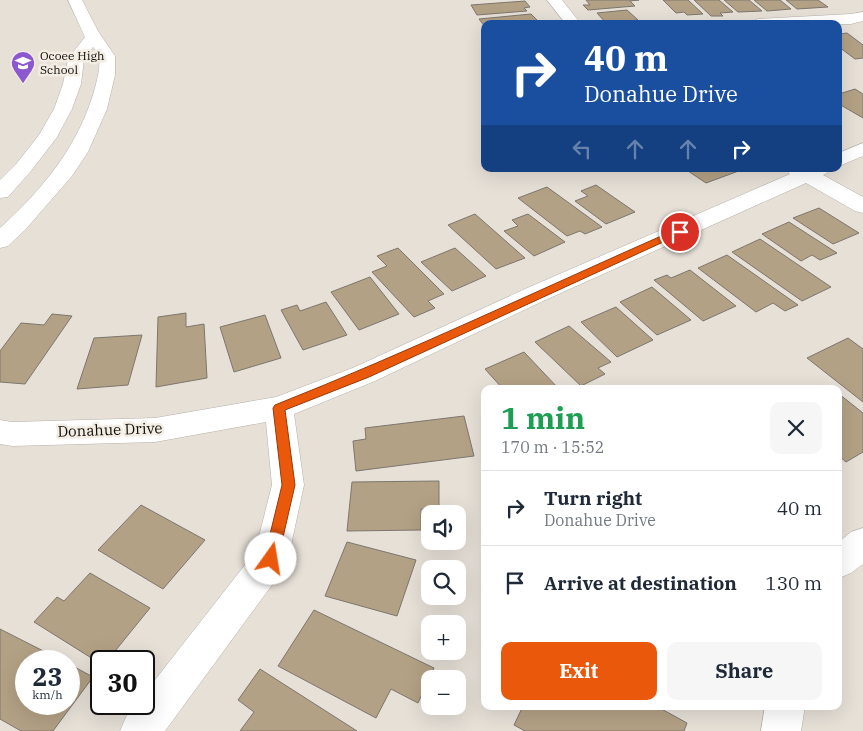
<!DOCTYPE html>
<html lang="en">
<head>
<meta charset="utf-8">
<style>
	:root { --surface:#fff; --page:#f6f6f7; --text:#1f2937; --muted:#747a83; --line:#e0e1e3; --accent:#ea580c }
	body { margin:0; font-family:"IBM Plex Serif",serif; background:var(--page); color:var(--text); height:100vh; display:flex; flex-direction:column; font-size:19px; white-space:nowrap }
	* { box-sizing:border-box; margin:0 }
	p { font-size:16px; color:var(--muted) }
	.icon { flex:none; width:28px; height:28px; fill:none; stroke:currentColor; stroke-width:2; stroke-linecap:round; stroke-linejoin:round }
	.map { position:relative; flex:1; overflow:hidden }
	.details { position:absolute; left:481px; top:385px; width:361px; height:325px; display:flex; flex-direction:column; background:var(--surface); border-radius:10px; box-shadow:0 5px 20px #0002 }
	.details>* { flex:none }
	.guide { position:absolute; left:481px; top:20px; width:361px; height:152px; border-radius:10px; box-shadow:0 5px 20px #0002; background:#1a4fa0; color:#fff; overflow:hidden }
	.controls { position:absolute; left:421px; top:505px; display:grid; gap:10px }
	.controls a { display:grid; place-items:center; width:45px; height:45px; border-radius:10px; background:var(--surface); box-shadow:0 5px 20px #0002; font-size:25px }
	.speed { position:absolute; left:15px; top:650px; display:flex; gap:10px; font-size:25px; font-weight:700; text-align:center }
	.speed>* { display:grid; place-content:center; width:65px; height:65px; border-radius:50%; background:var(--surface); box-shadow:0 5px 20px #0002; line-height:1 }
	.speed small { font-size:12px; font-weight:400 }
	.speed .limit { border:2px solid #111; border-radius:8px; background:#fff; color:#111 }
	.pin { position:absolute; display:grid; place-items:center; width:42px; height:42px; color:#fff; margin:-21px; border:2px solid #fff; border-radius:50%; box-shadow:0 1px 5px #0007 }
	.me { position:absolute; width:55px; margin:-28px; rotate:13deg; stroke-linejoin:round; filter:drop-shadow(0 0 4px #0008) }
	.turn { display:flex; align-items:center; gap:18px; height:105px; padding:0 20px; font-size:22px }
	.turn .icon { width:65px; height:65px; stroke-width:2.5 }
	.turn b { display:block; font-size:35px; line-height:42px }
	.lanes { display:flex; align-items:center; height:48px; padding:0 20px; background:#0003; justify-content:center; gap:25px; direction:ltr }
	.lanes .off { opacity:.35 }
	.round { display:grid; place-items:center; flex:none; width:52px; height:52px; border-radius:10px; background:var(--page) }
	.headline { display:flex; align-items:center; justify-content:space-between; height:85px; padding:0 20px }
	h1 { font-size:30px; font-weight:700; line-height:38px; color:#1e9e55 }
	.button { display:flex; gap:10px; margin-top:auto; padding:10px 20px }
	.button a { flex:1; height:58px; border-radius:10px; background:var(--accent); color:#fff; font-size:20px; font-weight:700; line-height:58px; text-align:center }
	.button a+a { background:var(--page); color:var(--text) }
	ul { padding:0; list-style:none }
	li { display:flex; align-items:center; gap:15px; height:75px; padding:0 20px; border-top:1px solid var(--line) }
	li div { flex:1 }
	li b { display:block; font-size:19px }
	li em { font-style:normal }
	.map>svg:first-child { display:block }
	.building { fill:#b3a185; stroke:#7c766e }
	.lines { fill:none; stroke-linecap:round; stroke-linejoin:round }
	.minor-casing { stroke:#b6b0a8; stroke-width:1 }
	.minor { fill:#fff; fill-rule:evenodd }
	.route { fill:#ea580c; stroke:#983908 }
	.labels { text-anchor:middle; stroke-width:5; stroke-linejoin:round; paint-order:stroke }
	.far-poi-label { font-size:12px; fill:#100e0b; stroke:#f3ede4; text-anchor:start }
	.street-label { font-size:15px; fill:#100e0b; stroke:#f3ede4 }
</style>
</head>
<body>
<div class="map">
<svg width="863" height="731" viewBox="0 0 863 731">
	<rect width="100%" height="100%" fill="#e6e0d7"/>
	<path class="building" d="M 586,0 L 639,0 L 630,1 L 635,6 L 588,10 L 583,5 L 590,5 Z
		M 663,0 L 688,0 L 703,14 L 687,15 L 684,12 L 676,13 Z
		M 694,0 L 719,0 L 733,12 L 720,13 L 723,16 L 711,16 Z
		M 724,0 L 749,0 L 762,11 L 738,12 Z
		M 754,0 L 780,0 L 791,9 L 767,11 Z
		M 786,0 L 818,0 L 828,7 L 797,9 Z
		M 525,1 L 530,7 L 524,8 L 527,11 L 477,15 L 471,5 Z
		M 627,10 L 638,20 L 607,24 L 597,13 Z
		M 531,14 L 541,24 L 485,24 L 485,27 L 479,19 Z
		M 847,33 L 863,45 L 863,58 L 855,59 L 839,47 L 839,34 Z
		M 855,89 L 863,94 L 863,118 L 839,104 L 839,94 Z
		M 685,169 L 744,169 L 706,183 Z
		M 596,185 L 635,212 L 606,224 L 575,201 L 588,196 L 581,191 Z
		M 547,187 L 602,227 L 585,234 L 580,231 L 567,236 L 518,198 Z
		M 819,208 L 859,233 L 833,244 L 793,218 Z
		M 475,214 L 525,258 L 496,269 L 448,225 Z
		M 528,214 L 565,242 L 534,256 L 504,231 L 518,226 L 512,220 Z
		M 789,222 L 837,253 L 820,260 L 812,255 L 801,261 L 762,234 Z
		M 760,239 L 831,287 L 802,301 L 732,252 Z
		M 398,248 L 444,294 L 428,301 L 435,308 L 414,317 L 372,272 L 387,266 L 377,256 Z
		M 455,248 L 486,276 L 452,291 L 421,262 Z
		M 727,255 L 798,305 L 785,311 L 773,303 L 756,312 L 698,268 Z
		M 690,270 L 736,306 L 703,321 L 654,280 L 667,275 L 671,278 Z
		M 370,277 L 399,314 L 359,330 L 331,292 Z
		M 652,287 L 691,320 L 657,335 L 620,302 Z
		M 326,302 L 347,335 L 303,350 L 281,310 L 297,305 L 300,311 Z
		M 616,307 L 653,340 L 617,357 L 581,322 Z
		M 186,313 L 186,327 L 204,324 L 207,378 L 156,387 L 158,317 Z
		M 52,314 L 72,316 L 25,384 L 0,382 L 0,351 L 21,323 L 44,325 Z
		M 265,315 L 281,358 L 234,372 L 220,327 Z
		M 569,326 L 611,362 L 598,368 L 605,374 L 581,386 L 535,342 Z
		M 142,335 L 128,385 L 77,389 L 94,338 Z
		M 848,338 L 863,349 L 863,402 L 807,358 Z
		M 524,352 L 558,388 L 503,389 L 485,369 Z
		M 839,394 L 863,413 L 863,452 L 846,462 L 839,456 Z
		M 464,416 L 474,456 L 356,471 L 353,441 L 366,439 L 365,428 Z
		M 439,481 L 439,508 L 421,509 L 421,530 L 347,531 L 352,482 Z
		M 141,505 L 205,540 L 163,589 L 98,550 Z
		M 347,542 L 416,560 L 397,616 L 325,596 Z
		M 90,573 L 150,608 L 107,661 L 101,661 L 101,664 L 34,622 L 57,597 L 64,601 Z
		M 314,610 L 434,668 L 418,703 L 391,689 L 376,718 L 278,666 Z
		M 0,629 L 63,661 L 26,661 L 26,704 L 69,704 L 69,664 L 93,677 L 53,731 L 21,731 L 0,719 Z
		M 260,669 L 357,731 L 240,731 L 254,712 L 238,700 Z
		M 523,706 L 656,706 L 687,723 L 684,731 L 525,731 L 514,725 Z"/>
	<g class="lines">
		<g class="minor-casing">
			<path id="minor" d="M 68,0 L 82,0 L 98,31 L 115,56 L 115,75 L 107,109 L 88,152 L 72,176 L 25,230 L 8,246 L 0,248 L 0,228 C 44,188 81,143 96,84 C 99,71 103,58 93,47 L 84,59 L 81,84 L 72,109 L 57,137 L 31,171 L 8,197 L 0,198 L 0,180 L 17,163 L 39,135 L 54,109 L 63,84 L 68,59 L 85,37 Z
				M 547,0 L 562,0 L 581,24 L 566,24 Z
				M 863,12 L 863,21 L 851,24 L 751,24 L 753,21 L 758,19 L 851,14 Z
				M 863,143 L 863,156 L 839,166 L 839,153 Z
				M 786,169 L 830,169 L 827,173 L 823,175 L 863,197 L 863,213 L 855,211 L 806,183 L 543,301 L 375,381 L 294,414 L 304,485 L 288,559 L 283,570 L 165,731 L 120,731 L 126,717 L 136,704 L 144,704 L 144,694 L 255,552 L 272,485 L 266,422 L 155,442 L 12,446 L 0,444 L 0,420 L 12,422 L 155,418 L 276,397 L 355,367 L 525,289 L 790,174 Z
				M 863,528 L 863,564 L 851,573 L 839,578 L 839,542 L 851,532 Z
				M 765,706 L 805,706 L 801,731 L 761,731 Z"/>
		</g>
		<use href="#minor" class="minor"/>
	</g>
	<path class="route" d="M 677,229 L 683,229 L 685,232 L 369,377 L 285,410 L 295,485 L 278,559 L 276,563 L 271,565 L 266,563 L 264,559 L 282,485 L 273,408 L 275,405 C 411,351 543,288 677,229 Z"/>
	<defs>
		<g id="school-pin" transform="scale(1.25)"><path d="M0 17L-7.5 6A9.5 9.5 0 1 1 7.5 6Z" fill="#8c58d0" stroke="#f3ede4"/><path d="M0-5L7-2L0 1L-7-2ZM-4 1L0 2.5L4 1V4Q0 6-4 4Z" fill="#fff"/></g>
	</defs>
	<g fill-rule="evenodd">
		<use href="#school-pin" x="23" y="63"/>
	</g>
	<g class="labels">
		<g class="far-poi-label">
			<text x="40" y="60">Ocoee High<tspan x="40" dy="14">School</tspan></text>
		</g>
		<g class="street-label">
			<text transform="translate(110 430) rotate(-2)" y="5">Donahue Drive</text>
		</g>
	</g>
</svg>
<div class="controls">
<a><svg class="icon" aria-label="sound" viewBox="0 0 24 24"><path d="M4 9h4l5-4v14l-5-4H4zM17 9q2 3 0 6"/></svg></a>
<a><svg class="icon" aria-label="search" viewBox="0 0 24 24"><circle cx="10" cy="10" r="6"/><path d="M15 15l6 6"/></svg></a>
<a>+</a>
<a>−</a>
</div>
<div class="speed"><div>23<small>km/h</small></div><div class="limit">30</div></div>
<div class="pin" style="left:680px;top:232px;background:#d93025"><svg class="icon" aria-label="arrive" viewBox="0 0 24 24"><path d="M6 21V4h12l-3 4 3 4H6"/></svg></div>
<svg class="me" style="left:271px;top:559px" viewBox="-20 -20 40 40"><circle r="19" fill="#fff"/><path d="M0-13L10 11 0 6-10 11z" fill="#ea580c"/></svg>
<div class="guide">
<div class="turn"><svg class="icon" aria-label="right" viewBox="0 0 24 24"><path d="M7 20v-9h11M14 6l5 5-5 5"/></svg><div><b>40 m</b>Donahue Drive</div></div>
<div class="lanes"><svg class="icon off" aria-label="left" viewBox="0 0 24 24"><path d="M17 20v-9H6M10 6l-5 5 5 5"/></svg><svg class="icon off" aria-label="ahead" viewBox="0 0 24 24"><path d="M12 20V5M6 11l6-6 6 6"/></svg><svg class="icon off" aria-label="ahead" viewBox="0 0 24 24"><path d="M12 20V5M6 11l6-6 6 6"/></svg><svg class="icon" aria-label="right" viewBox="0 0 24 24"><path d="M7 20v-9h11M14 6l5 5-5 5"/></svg></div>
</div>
<section class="details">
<div class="headline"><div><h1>1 min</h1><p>170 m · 15:52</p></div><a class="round"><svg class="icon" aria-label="close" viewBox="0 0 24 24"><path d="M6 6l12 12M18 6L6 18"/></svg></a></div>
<ul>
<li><svg class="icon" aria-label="right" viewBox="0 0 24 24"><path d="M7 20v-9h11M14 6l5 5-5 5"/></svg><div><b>Turn right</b><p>Donahue Drive</p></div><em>40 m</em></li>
<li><svg class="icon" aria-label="arrive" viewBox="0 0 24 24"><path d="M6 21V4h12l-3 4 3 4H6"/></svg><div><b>Arrive at destination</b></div><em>130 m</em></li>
</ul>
<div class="button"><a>Exit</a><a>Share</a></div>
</section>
</div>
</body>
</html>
